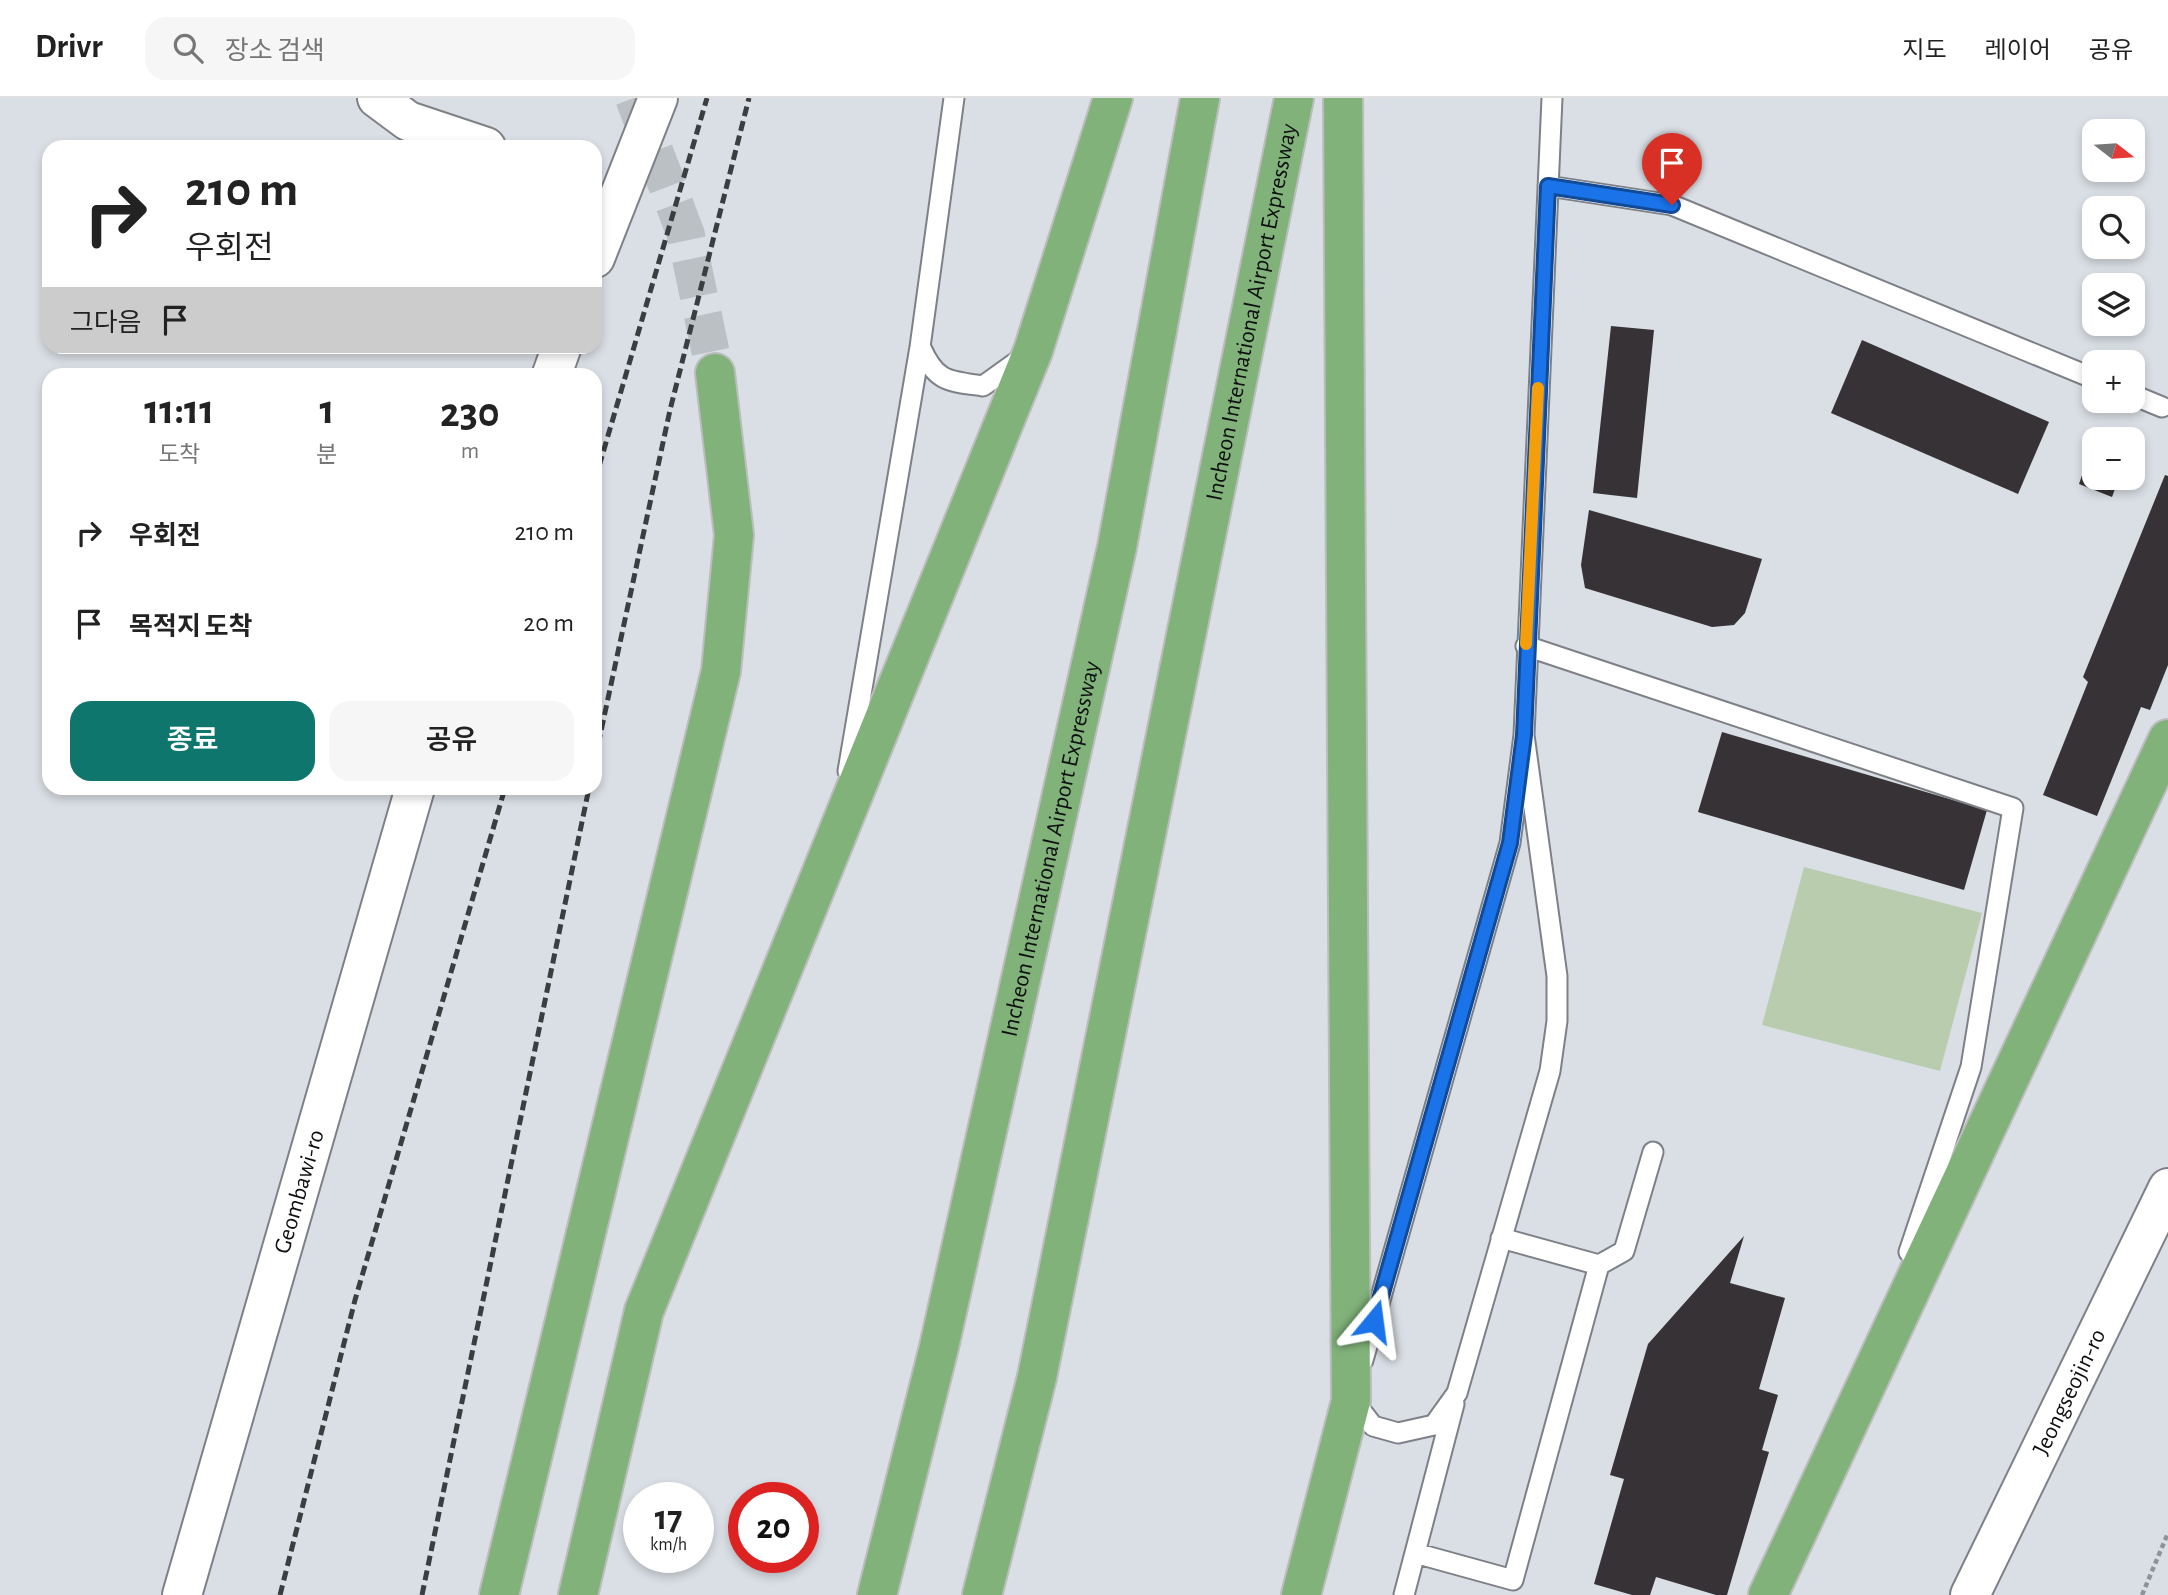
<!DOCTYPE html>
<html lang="ko">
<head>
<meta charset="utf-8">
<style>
	:root { --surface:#fff; --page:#f6f6f6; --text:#222; --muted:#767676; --line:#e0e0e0; --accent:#0f766e }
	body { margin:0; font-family:"Alegreya Sans","Noto Sans KR",sans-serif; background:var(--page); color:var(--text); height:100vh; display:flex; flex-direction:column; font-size:26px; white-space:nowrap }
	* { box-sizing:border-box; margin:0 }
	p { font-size:23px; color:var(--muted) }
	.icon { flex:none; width:38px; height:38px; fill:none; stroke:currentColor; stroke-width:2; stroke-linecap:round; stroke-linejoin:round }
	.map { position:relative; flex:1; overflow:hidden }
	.side { position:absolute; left:42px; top:270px; width:560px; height:427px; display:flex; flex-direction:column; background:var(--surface); border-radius:21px; box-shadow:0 4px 10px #0003 }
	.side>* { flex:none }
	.hud { position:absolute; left:42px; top:42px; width:560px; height:214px; border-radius:21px; box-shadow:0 4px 10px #0003; background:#fff; color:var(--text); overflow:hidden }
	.needle { width:46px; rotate:107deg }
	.controls { position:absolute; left:2082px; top:21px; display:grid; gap:14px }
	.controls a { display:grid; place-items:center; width:63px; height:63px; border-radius:14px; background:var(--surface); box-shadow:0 4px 10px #0003; font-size:35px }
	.speed { position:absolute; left:623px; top:1384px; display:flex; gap:14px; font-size:35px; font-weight:700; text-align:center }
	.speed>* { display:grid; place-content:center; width:91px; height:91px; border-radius:50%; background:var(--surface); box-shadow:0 4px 10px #0003; line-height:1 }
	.speed small { font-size:18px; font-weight:400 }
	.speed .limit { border:10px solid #d22; background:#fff; color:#111 }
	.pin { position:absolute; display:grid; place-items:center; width:60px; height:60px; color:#fff; margin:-72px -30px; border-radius:50% 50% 50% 0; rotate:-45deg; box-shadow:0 0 7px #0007 }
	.pin .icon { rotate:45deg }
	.me { position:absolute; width:77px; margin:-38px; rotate:16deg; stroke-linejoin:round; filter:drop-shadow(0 0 5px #0008) }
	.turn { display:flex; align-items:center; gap:24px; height:147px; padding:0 28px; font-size:32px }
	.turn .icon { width:91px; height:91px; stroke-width:2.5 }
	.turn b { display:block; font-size:49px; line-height:60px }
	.then { display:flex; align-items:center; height:66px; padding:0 28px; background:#0003; gap:14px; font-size:26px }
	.eta { display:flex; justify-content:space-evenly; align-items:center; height:119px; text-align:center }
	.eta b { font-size:42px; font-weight:600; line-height:49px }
	.action { display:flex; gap:14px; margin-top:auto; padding:14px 28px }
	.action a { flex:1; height:80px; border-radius:21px; background:var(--accent); color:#fff; font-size:28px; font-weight:600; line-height:80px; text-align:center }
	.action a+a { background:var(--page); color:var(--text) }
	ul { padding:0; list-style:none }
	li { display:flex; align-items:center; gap:21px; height:91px; padding:0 28px }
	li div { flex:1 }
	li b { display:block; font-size:26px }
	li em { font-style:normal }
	header { display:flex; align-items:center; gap:42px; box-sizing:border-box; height:98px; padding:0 35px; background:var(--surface); border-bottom:2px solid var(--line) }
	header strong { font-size:33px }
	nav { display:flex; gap:38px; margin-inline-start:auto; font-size:24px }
	.search { width:490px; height:63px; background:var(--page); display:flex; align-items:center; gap:18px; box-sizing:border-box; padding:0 24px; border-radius:21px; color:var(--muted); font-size:26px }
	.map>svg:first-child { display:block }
	.green { fill:#b9cdae }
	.building { fill:#363235 }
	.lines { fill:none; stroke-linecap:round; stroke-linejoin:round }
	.motorway-tunnel { stroke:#bbc0c5; stroke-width:38; stroke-dasharray:38 19; stroke-linecap:butt }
	.service-casing { stroke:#7d8187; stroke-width:23 }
	.minor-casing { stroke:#7d8187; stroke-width:42 }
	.tertiary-casing { stroke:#7d8187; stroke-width:42 }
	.motorway-casing { stroke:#bbbcbc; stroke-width:42 }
	.path { stroke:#8f9397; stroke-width:4.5; stroke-dasharray:5 3.5; stroke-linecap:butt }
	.service { stroke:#fff; stroke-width:19 }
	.minor { stroke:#fff; stroke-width:38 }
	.tertiary { stroke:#fff; stroke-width:38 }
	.motorway { stroke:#81b27a; stroke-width:38 }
	.rail { stroke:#3b3e40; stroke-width:5; stroke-dasharray:10 5; stroke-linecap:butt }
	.route-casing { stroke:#114b97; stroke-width:18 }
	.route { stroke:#1a73e8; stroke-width:12 }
	.slow { stroke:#f59e0b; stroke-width:12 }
	.labels { text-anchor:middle; stroke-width:7; stroke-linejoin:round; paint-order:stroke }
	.street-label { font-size:24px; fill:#0d0f10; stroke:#dadfe5 }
</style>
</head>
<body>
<header>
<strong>Drivr</strong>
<div class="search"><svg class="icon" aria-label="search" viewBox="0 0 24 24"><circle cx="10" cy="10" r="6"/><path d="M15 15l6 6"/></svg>장소 검색</div>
<nav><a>지도</a><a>레이어</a><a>공유</a></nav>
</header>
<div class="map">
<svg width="2168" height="1497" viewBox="0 0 2168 1497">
	<rect width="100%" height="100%" fill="#dadfe5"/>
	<path class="green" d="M 1804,769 L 1982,815 L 1940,973 L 1762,927 Z"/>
	<path class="building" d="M 1611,228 L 1654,232 L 1637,400 L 1593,395 Z
		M 1862,242 L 2049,324 L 2018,396 L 1831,315 Z
		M 2094,342 L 2095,380 L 2119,380 L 2112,399 L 2079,386 Z
		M 2165,377 L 2168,378 L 2168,567 L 2150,612 L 2141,609 L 2097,718 L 2043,697 L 2088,584 L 2083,579 Z
		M 1589,412 L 1762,461 L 1745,515 L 1734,527 L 1712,529 L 1585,490 L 1581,467 Z
		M 1722,634 L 1987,712 L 1964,792 L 1698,714 Z
		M 1744,1138 L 1730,1185 L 1785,1200 L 1759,1291 L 1778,1297 L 1762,1352 L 1769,1354 L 1727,1497 L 1716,1497 L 1656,1479 L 1650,1497 L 1632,1497 L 1594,1486 L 1624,1381 L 1610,1377 L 1648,1246 Z"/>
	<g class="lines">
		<path class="motorway-tunnel" d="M 634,0 L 686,137 L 715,275"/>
		<g class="service-casing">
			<path id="service" d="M 1548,88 L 1672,107 L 2095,281
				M 921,250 C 936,284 948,283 983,288 L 1025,258
				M 2133,297 L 2162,309
				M 1526,548 L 2013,710 L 1971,969 L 1909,1154
				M 848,673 L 920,249 L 954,0
				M 1599,1167 L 1624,1153 L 1653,1054
				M 1363,1262 L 1510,745 L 1524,637
				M 1352,1301 L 1373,1328 L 1398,1335 L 1434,1327 L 1457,1295 L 1550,973 L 1557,923 L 1557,878 L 1524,637 L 1552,0
				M 1415,1455 L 1513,1482 L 1599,1167 L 1501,1140
				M 1404,1497 L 1454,1306"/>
		</g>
		<g class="minor-casing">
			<path id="minor" d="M 377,0 L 408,23 L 486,49"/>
		</g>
		<g class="tertiary-casing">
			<g id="tertiary">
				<path d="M 595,160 L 658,0"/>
				<path d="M 552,276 L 562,248"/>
				<path id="s1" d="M 182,1497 L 415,690"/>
				<path id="s2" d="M 1970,1497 L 2168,1090"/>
			</g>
		</g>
		<g class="motorway-casing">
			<g id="motorway">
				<path d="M 499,1497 L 721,573 L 734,437 L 715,275"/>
				<path d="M 578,1497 L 644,1213 L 1033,253 L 1113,0"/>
				<path id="s3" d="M 877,1497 L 939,1249 L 1117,449 L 1200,0"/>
				<path id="s4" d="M 982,1497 L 1037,1279 L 1294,0"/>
				<path d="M 1301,1497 L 1351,1303 L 1343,0"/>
				<path d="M 1768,1497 L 2168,641"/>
			</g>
		</g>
		<path class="path" d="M 2142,1497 L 2168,1435"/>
		<use href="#service" class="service"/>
		<use href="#minor" class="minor"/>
		<use href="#tertiary" class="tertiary"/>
		<use href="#motorway" class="motorway"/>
		<path class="rail" d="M 595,382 L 707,0
			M 595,661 L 670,312 L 749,0
			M 280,1497 L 355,1202 L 505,690
			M 422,1497 L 589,690"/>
	</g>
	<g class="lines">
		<g class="route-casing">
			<path id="route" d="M 1374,1223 L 1510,745 L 1524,637 L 1548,88 L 1672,107"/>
		</g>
		<use href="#route" class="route"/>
		<path class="slow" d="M 1526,546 L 1538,290"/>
	</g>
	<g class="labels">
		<g class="street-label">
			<text dy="8" stroke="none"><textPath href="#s4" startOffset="1311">Incheon International Airport Expressway</textPath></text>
			<text dy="8" stroke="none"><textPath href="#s3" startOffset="766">Incheon International Airport Expressway</textPath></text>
			<text dy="8" stroke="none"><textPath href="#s1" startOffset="420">Geombawi-ro</textPath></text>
			<text dy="8" stroke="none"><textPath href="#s2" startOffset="226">Jeongseojin-ro</textPath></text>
		</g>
	</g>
</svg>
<div class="controls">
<a><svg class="needle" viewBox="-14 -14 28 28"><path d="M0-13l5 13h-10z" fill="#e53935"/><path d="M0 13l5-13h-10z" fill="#767676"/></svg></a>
<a><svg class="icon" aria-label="search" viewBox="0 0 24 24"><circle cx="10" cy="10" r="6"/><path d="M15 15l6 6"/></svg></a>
<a><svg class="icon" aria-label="layers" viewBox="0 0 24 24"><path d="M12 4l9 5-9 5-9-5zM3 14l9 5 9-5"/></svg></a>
<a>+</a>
<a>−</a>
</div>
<div class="speed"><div>17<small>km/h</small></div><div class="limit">20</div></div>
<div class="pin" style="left:1672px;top:107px;background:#d93025"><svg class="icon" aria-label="arrive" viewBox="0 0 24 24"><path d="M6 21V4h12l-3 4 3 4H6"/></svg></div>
<svg class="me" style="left:1374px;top:1223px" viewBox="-20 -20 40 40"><path d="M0-17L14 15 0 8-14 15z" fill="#1a73e8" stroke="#fff" stroke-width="4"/></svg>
<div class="hud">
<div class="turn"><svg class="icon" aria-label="right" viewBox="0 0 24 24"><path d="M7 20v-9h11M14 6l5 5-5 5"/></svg><div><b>210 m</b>우회전</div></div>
<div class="then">그다음<svg class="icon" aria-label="arrive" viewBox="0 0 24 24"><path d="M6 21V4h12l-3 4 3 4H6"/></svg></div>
</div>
<section class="side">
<div class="eta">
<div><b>11:11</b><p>도착</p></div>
<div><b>1</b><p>분</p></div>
<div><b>230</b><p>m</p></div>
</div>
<ul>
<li><svg class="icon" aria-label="right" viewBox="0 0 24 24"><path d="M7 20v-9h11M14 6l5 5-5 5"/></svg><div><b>우회전</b></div><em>210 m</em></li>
<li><svg class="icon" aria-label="arrive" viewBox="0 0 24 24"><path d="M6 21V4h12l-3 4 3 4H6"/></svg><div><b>목적지 도착</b></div><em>20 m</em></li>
</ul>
<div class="action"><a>종료</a><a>공유</a></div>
</section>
</div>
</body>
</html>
